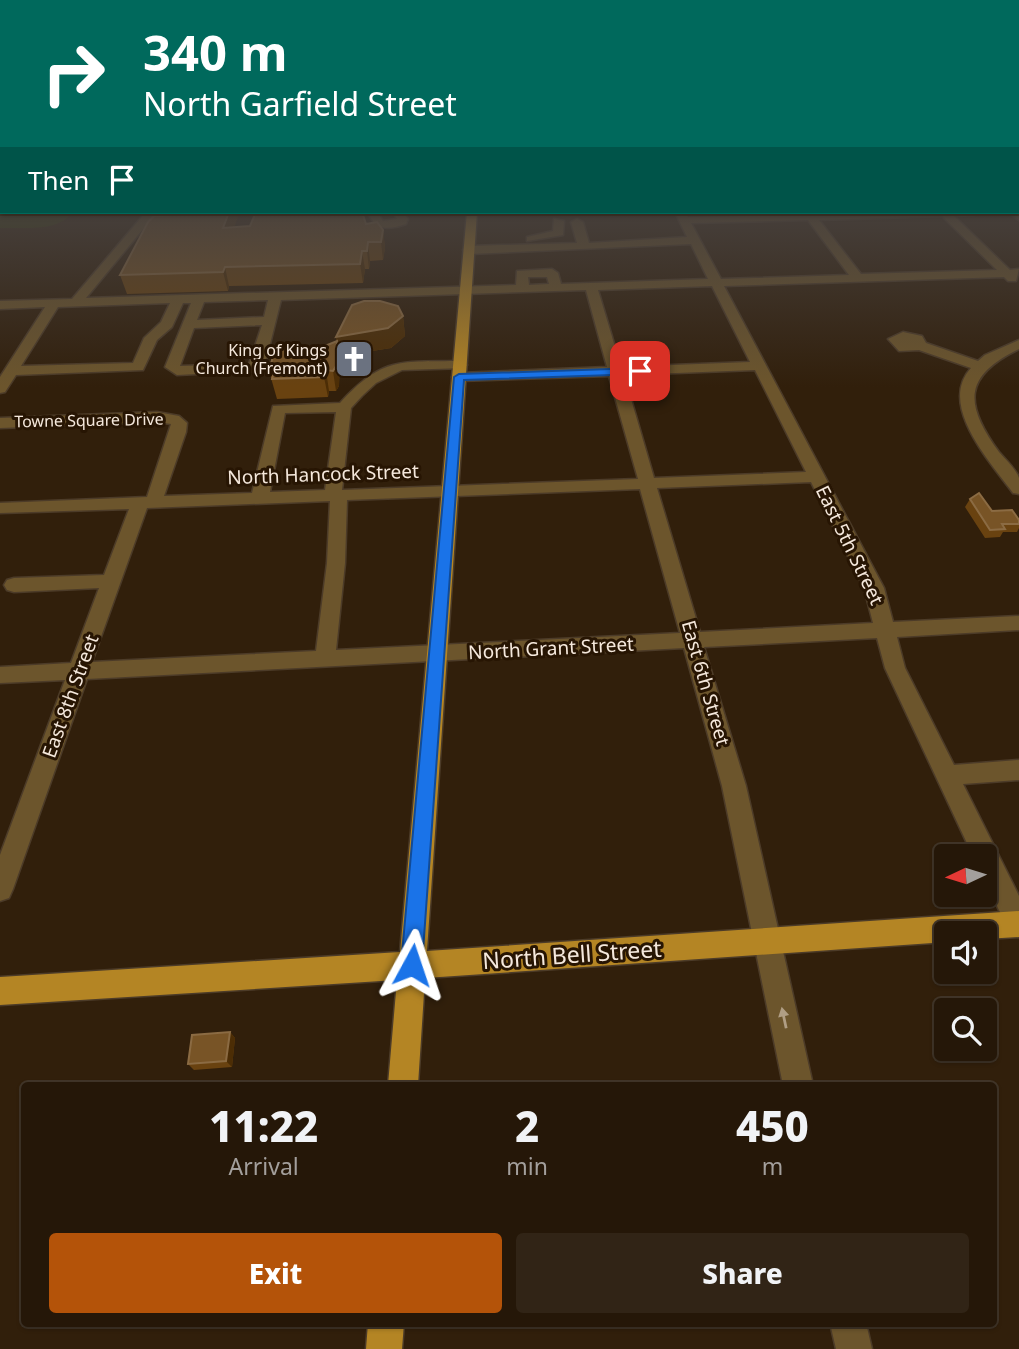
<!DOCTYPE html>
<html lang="en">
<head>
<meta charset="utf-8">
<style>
	:root { --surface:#251708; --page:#312416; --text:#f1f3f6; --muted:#a39f9c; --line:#423629; --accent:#b45309 }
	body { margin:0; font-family:"Noto Sans",sans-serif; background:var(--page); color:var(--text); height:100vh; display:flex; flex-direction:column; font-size:26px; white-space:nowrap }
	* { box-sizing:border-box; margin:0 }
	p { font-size:23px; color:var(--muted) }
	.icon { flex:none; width:38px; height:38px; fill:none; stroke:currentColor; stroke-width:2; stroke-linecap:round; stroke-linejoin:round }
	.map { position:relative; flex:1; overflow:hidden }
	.details { position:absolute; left:21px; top:1082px; width:976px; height:245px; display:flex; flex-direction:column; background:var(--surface); border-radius:7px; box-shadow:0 2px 5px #0004,0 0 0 2px var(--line) }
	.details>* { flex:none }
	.top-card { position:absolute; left:0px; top:0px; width:1020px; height:214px; box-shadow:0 2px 5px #0004,0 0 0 2px var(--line); background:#00695c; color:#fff; overflow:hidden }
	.needle { width:46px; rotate:266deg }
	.buttons { position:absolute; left:934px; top:844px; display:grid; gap:14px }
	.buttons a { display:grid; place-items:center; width:63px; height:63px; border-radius:7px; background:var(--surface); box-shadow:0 2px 5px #0004,0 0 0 2px var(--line); font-size:35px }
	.pin { position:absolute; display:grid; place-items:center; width:60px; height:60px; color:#fff; margin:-30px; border-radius:14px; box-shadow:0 4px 10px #0006 }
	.me { position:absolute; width:77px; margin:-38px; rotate:5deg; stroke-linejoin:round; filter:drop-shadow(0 0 5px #0008) }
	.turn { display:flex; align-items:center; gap:24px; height:147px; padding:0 28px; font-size:32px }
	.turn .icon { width:91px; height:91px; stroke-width:2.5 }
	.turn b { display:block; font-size:49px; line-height:60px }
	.then { display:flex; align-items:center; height:66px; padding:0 28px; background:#0003; gap:14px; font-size:26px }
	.eta { display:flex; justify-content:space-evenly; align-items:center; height:119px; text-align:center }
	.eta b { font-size:42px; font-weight:800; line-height:49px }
	.action { display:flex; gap:14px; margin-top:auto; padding:14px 28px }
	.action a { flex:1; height:80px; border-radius:7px; background:var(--accent); color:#fff; font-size:28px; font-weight:800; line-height:80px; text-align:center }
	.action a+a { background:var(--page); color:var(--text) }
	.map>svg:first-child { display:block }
	.green { fill:#303b03 }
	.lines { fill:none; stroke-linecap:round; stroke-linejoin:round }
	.minor-casing { stroke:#4c3b28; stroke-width:3 }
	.major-casing { stroke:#4c3b28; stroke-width:3 }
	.minor { fill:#6c552c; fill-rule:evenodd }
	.major { fill:#b48524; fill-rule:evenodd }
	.wall { fill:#694210 }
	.shaded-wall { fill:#4c2d05 }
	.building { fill:#785426; stroke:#8b6b43; stroke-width:2 }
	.oneway { fill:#b09e84 }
	.route { fill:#1a73e8; stroke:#114b97; stroke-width:2 }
	.labels { text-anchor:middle; stroke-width:6; stroke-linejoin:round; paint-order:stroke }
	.far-poi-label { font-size:16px; fill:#f5e8dc; stroke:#271503; text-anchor:end }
	.far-street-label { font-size:16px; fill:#f5e8dc; stroke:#271503 }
	.street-label { font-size:19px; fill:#f5e8dc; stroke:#271503 }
	.near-street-label { font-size:23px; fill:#f5e8dc; stroke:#271503 }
</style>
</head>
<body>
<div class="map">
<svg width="1019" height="1349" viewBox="0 0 1019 1349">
	<rect width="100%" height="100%" fill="#311f0b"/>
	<path class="green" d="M 0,198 L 2,212 L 73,212 C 57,233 25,227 0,228 Z"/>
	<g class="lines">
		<g class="minor-casing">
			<path id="minor" d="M 1018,211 L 1019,220 L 1008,212 L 1018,212 Z
				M 146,212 L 157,212 L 86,298 L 516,285 L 517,271 L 552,269 L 558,273 L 561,284 L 708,279 L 691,244 L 469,254 L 463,250 L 469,246 L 577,243 L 571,222 L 577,219 L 583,222 L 589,243 L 687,237 L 675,212 L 685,212 L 688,217 L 979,212 L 974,215 L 954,216 L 1010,270 L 1019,269 L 1016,281 L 1008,281 L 1004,277 L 724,286 L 884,588 L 893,622 L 1019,616 L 1019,630 L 897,637 L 905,668 L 954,765 L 1019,760 L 1019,780 L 963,784 L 1019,896 L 1019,937 L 1010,933 L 985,881 L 985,856 L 973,856 L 885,668 L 877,638 L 704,647 L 746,786 L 813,1085 L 783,1085 L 722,786 L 684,648 L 87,679 L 13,889 L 9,898 L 0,901 L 0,855 L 65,680 L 0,683 L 0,667 L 71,663 L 99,588 L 14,592 L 7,590 L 4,585 L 7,580 L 14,578 L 104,575 L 129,509 L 0,513 L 0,503 L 147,497 L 171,424 L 157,422 L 0,428 L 0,418 L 157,412 L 179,416 L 187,423 L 186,432 L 164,496 L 252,493 L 273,406 L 340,403 C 383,356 401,362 460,361 L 467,365 L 465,368 L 402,370 L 376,383 L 362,396 L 351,408 L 342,490 L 638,479 L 609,376 L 459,381 L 452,377 L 459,373 L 607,367 L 586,290 L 281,300 L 265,364 L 258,371 L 177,375 L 165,367 L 191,303 L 183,303 L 172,327 L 157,340 L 143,370 L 16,375 L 5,392 L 0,393 L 0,377 L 45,307 L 0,309 L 0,301 L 72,299 ZM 942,216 L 997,270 L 861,274 L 819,220 ZM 808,220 L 849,275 L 721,279 L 691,223 ZM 528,277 L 547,277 L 549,284 L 529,285 ZM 712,286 L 750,362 L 621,367 L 598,290 ZM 268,300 L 264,317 L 197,320 L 204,302 ZM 170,303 L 161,322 L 144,338 L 133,363 L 21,366 L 58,307 ZM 262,325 L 249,364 L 180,366 L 194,328 ZM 755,370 L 806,472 L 654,478 L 624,375 ZM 336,412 L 325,490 L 270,492 L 285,413 ZM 811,482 L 864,588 L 873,623 L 700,632 L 657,488 ZM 640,489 L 680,633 L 336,650 L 345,563 L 347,500 ZM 330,501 L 327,563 L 316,651 L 92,662 L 147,508 Z
				M 367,212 L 377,212 L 383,221 L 397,219 L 393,212 L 403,212 L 408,219 L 406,224 C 395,228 387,229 376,226 Z
				M 554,219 L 564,221 L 563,235 L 527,241 L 527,237 L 553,231 Z
				M 903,332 L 922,336 L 926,343 L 978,361 L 985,355 L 1019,340 L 1019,349 C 963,376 964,404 999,452 C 1005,459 1016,469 1019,478 C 1019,482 1019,490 1019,494 L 1013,493 C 991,463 937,405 971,368 L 919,350 L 899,351 L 888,339 Z
				M 830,1323 L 866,1323 L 872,1349 L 836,1349 Z"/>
		</g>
		<g class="major-casing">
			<path id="major" d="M 467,212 L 477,212 L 427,951 L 1019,911 L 1019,937 L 985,939 L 985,933 L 947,933 L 947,942 L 425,978 L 418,1085 L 388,1085 L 397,980 L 0,1005 L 0,977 L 400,952 Z
				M 368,1323 L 404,1323 L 402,1349 L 366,1349 Z"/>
		</g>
		<use href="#minor" class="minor"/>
		<use href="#major" class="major"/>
	</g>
	<path class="wall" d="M 366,224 L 383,230 L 385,248 L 383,260 L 370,261 L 369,269 L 365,269 L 363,283 L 229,286 L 228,291 L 127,294 L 120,275 L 234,227 Z
		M 403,316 L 405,336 L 391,348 L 340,356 L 339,386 L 336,391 L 329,391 L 328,397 L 277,399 L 269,371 L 336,341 L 336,337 Z
		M 970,499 L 992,511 L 1019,520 L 1019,528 L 1017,532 L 1003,532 L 1000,537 L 985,538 L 965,507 Z
		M 230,1032 L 235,1038 L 232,1067 L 194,1070 L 188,1064 Z"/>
	<path class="shaded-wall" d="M 229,212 L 240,212 L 227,246 L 223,228 Z
		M 383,230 L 385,248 L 383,260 L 381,242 Z
		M 368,242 L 370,261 L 369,269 L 367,251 Z
		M 362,251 L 365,269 L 363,283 L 360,264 Z
		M 225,267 L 229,286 L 228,291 L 223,272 Z
		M 403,316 L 405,336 L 391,348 L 340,356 L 339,386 L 336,391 L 333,371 L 337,344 L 336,337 Z
		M 326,370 L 329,391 L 328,397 L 324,377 Z
		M 230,1032 L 235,1038 L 232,1067 L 226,1061 Z"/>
	<path class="building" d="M 174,212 L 229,212 L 223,228 L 250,226 L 256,212 L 362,212 L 366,224 L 377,222 L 383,230 L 381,242 L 368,242 L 367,251 L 362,251 L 360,264 L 225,267 L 223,272 L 120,275 L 148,222 L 154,216 L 172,215 Z
		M 364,301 L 380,301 L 398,306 L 403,316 L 388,328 L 336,337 L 352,305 Z
		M 337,341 L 336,366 L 333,371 L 326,370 L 324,377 L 272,379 L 274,370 L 269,371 L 275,349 L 325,346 Z
		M 979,493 L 992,511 L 1012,510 L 1019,520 L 1019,524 L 1002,524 L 1005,529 L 990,530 L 970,499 Z
		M 230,1032 L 226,1061 L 188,1064 L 192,1035 Z"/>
	<defs><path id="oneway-solid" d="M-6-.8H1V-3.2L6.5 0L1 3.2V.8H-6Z" transform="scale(1.75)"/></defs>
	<use class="oneway" href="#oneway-solid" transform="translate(784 1018) rotate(-102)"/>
	<linearGradient id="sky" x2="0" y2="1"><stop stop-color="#1b1106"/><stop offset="0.51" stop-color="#48423f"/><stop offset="1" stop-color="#48423f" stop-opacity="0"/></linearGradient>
	<rect width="1019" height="387" fill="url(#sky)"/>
	<path class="route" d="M 640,368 L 645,371 L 643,374 L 464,380 L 422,965 L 419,972 L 412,975 L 404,972 L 401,965 L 454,377 L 459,374 Z"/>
	<defs>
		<g id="church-square" transform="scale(2.0125)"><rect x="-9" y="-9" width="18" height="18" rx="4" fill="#6b7280" stroke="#271503"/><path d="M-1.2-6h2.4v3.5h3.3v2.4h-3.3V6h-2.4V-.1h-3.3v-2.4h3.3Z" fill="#fff"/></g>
	</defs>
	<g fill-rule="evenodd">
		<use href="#church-square" x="354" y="359"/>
	</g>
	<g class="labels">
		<g class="far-poi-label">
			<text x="327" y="356">King of Kings<tspan x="327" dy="18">Church (Fremont)</tspan></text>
		</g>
		<g class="far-street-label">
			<text transform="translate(89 420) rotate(-1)" y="6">Towne Square Drive</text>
		</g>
		<g class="street-label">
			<text transform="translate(323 474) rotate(-2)" y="7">North Hancock Street</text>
			<text transform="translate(850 545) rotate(64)" y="7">East 5th Street</text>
			<text transform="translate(551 648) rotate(-3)" y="7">North Grant Street</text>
			<text transform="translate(706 683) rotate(74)" y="7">East 6th Street</text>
			<text transform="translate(70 696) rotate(-70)" y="7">East 8th Street</text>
		</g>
		<g class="near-street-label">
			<text transform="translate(572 955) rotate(-4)" y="8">North Bell Street</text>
		</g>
	</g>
</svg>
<div class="buttons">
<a><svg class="needle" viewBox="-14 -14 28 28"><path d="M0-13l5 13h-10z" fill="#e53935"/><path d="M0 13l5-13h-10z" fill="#a39f9c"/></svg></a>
<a><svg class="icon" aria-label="sound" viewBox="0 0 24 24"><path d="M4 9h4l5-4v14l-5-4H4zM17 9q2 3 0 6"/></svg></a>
<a><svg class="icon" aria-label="search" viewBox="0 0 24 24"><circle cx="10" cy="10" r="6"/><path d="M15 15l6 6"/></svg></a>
</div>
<div class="pin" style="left:640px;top:371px;background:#d93025"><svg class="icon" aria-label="arrive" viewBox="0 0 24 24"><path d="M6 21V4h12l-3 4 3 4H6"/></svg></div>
<svg class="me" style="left:412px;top:965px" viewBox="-20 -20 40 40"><path d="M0-17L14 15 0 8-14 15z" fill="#1a73e8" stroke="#fff" stroke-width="4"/></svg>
<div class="top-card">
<div class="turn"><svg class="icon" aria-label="right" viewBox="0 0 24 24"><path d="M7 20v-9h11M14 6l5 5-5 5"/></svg><div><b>340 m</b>North Garfield Street</div></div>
<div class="then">Then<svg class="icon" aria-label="arrive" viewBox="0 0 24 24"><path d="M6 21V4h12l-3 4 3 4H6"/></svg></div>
</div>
<section class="details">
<div class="eta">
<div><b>11:22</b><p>Arrival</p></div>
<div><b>2</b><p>min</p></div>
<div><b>450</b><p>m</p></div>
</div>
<div class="action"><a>Exit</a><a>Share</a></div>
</section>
</div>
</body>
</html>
